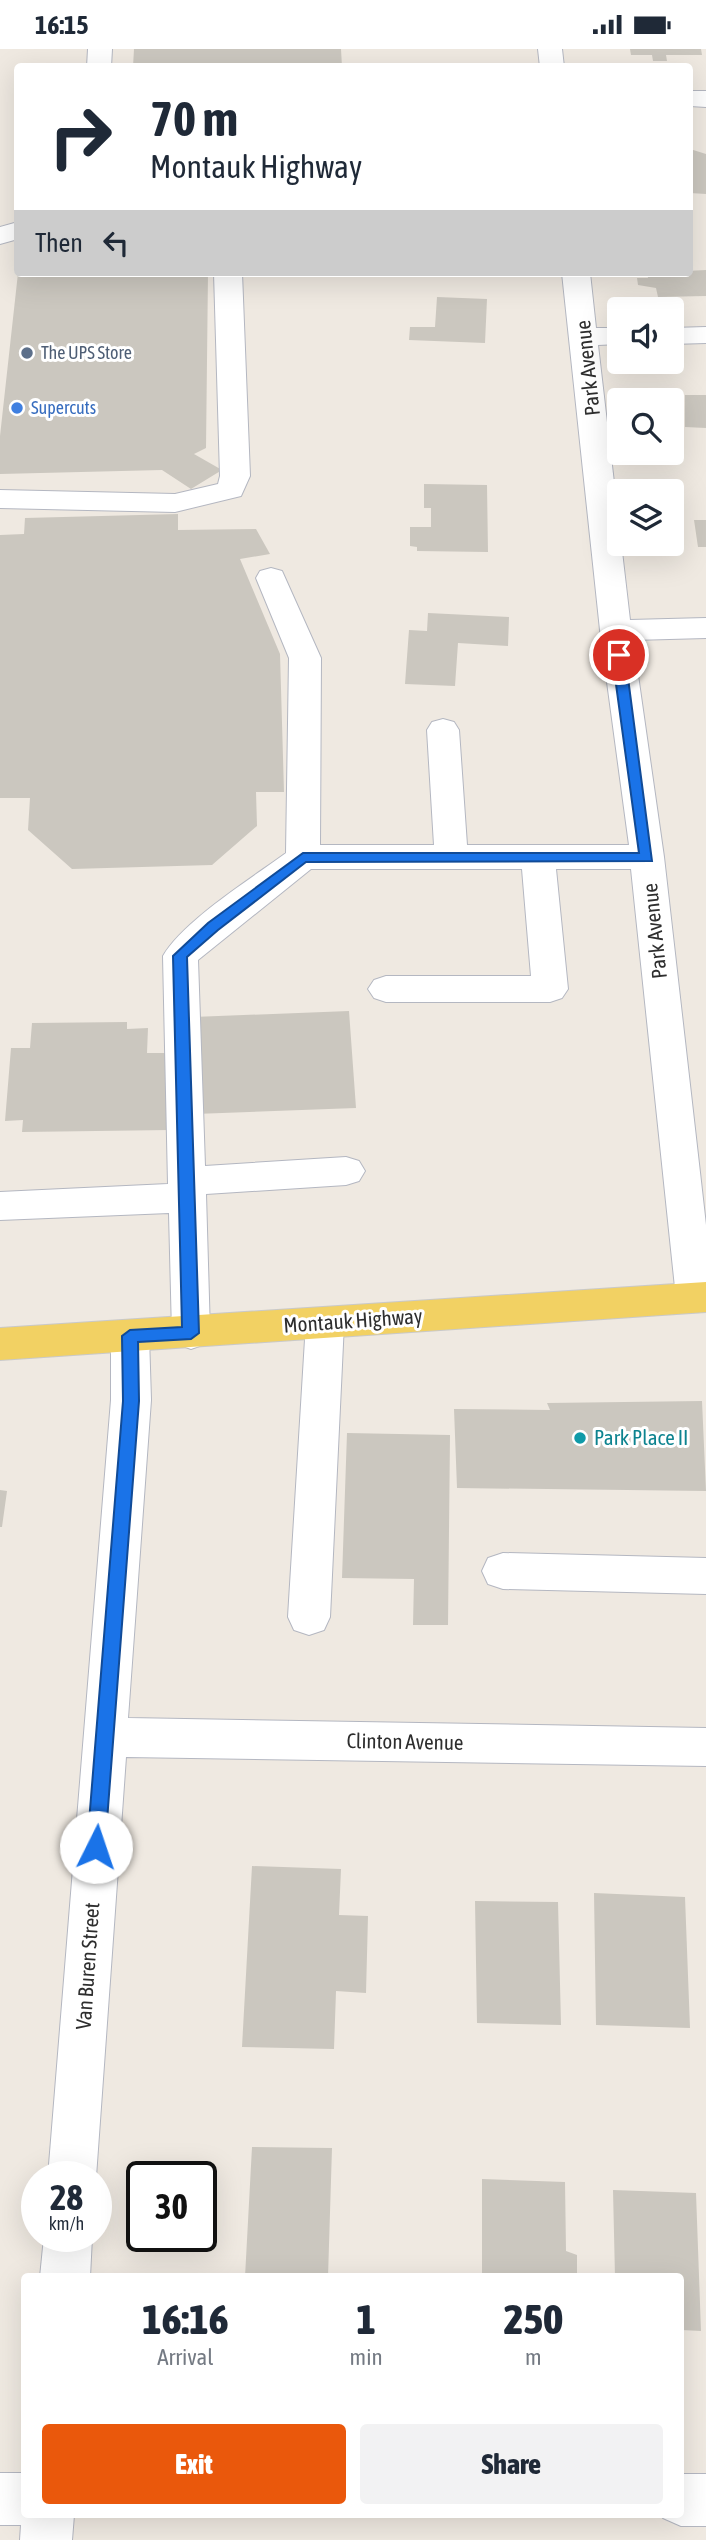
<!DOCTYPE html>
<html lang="en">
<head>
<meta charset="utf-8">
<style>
	:root { --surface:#fff; --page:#f2f2f3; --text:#1f2937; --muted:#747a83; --accent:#ea580c }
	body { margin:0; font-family:"Asap Condensed",sans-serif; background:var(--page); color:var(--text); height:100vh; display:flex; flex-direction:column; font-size:26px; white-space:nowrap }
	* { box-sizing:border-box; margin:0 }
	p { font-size:23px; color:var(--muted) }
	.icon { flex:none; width:38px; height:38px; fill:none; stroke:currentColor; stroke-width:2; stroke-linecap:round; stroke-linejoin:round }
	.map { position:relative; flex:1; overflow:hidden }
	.details { position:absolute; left:21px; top:2224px; width:663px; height:245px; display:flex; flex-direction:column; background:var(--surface); border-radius:7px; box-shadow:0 7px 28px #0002 }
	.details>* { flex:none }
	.top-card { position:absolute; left:14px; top:14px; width:679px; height:214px; border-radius:7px; box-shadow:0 7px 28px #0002; background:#fff; color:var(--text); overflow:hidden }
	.tools { position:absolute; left:607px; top:248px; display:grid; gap:14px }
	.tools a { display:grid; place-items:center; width:77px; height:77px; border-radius:7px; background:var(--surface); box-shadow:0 7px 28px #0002; font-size:35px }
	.speed { position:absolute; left:21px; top:2112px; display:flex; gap:14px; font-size:35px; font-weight:700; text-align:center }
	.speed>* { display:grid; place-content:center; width:91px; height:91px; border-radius:50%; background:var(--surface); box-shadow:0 7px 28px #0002; line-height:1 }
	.speed small { font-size:18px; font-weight:400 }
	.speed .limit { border:4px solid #111; border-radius:10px; background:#fff; color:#111 }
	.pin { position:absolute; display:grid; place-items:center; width:60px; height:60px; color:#fff; margin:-30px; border:4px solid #fff; border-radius:50%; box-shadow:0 2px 7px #0007 }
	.me { position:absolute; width:77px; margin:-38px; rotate:4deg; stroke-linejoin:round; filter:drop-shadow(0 0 5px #0008) }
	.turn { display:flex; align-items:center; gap:24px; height:147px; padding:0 21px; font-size:32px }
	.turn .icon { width:91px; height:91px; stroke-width:2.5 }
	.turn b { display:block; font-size:49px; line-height:60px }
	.then { display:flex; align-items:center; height:66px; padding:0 21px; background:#0003; gap:14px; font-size:26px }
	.eta { display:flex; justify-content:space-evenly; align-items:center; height:119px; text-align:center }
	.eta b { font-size:42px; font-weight:800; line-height:49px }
	.primary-button { display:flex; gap:14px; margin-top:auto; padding:14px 21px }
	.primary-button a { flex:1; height:80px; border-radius:7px; background:var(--accent); color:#fff; font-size:28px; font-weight:800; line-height:80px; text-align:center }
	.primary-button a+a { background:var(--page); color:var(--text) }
	.status { display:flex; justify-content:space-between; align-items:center; height:49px; padding:0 35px; background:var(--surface); direction:ltr }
	.status svg { height:19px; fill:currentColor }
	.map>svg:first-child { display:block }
	.building { fill:#cbc7bf }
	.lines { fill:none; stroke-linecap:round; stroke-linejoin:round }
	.minor-casing { stroke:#b4b7c1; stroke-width:2 }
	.major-casing { stroke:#c9c9c9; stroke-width:2 }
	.minor { fill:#fff; fill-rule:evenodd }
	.major { fill:#f2d163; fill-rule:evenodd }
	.route { fill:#1a73e8; stroke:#114b97; stroke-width:2 }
	.service-dot { fill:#5c6f8a; stroke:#fff; stroke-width:2.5 }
	.shop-dot { fill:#3f7fe0; stroke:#fff; stroke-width:2.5 }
	.culture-dot { fill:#0f9aa8; stroke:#fff; stroke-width:2.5 }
	.labels { text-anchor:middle; stroke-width:6; stroke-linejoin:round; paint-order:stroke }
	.far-service-label { font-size:18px; fill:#4e5e75; stroke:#fff; text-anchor:start }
	.far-shop-label { font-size:18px; fill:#366cbe; stroke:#fff; text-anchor:start }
	.street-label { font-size:21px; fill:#2e2e2e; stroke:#fff }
	.culture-label { font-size:21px; fill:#0d838f; stroke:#fff; text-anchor:start }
</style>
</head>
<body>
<div class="status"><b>16:15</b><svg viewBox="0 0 49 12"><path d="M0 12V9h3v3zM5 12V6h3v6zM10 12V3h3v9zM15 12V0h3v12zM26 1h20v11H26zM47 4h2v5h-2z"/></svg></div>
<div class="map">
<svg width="706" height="2491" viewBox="0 0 706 2491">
	<rect width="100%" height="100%" fill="#efe9e1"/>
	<path class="building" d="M 134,0 L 341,0 L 342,18 L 133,18 Z
		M 630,0 L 701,0 L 702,6 L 666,6 L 667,12 L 653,12 L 652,6 L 631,6 Z
		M 690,100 L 706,105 L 706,145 L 690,144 Z
		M 706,221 L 706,247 L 658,248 L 656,239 L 638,236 L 637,229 L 648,229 L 647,224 Z
		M 18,224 L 208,224 L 206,399 L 194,405 L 222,421 L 191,440 L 162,421 L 0,425 L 0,387 Z
		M 437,248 L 487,250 L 485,294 L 409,291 L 410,278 L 435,278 Z
		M 685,346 L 706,346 L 706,379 L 685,378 Z
		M 424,435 L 487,436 L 488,503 L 417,502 L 417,498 L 410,497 L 410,478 L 431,478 L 431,459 L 424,459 Z
		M 178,465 L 178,481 L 256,480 L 270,505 L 240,510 L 280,605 L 284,743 L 256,743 L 257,777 L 212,816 L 72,820 L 28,781 L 30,749 L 0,749 L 0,486 L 24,485 L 25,469 Z
		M 694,471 L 706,471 L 706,498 L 698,498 Z
		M 428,564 L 509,568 L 508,597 L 458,594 L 455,637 L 405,635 L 409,581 L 427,582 Z
		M 349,962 L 356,1059 L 195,1065 L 193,968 Z
		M 127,973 L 127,980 L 148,979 L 147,1004 L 172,1004 L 170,1081 L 22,1083 L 23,1071 L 5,1072 L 11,999 L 30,999 L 32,974 Z
		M 702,1352 L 706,1442 L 457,1439 L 454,1360 L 550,1361 L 547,1354 Z
		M 347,1384 L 450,1386 L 448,1576 L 413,1576 L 414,1530 L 342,1529 Z
		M 0,1441 L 7,1442 L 2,1478 L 0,1478 Z
		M 252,1817 L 341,1820 L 339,1866 L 368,1867 L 366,1944 L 336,1942 L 334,2000 L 242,1998 Z
		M 594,1844 L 685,1848 L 690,1979 L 596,1976 Z
		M 475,1852 L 558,1853 L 561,1976 L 477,1974 Z
		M 252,2098 L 332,2099 L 328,2228 L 245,2228 Z
		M 482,2130 L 565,2133 L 566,2202 L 577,2206 L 577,2228 L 482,2228 Z
		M 613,2141 L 696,2144 L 701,2282 L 681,2281 L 681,2228 L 615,2228 Z"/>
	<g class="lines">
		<g class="minor-casing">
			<path id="minor" d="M 88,0 L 112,0 L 111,18 L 87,18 Z
				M 538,0 L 562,0 L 564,18 L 540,18 Z
				M 690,42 L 706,42 L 706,58 L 690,57 Z
				M 18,173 L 18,190 L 0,195 L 0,178 Z
				M 214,224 L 242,224 L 250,427 L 241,447 L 175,463 L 0,459 L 0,441 L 175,445 L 218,435 L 220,427 Z
				M 562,224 L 590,224 L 596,279 L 620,279 L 620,295 L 598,296 L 630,571 L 706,569 L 706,589 L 633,591 L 664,808 L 706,1176 L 706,1260 L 695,1263 L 681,1259 L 676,1248 L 631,820 L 556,820 L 568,940 L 562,949 L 550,953 L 386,953 L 374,949 L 368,940 L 374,931 L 386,927 L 531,927 L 522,820 L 311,820 L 198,911 L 205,1117 L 346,1108 L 359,1112 L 365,1122 L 359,1132 L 346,1136 L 206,1145 L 210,1284 L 205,1295 L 191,1300 L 177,1295 L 172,1284 L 169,1164 L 0,1171 L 0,1143 L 168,1135 L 163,907 C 183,872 252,829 286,804 L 289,609 L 256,529 L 260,522 L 271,519 L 282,522 L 321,609 L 320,796 L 434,796 L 427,681 L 432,673 L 443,670 L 454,673 L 459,681 L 467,796 L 629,796 L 600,581 Z
				M 706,278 L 706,294 L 672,295 L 672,279 Z
				M 325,1259 L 339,1263 L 344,1274 L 330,1568 L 324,1581 L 309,1586 L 294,1581 L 288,1568 L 306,1274 L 311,1263 Z
				M 130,1271 L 144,1276 L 149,1287 L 151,1351 L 128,1669 L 706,1679 L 706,1717 L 126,1708 L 96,2128 L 48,2128 L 111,1351 L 111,1287 L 116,1276 Z
				M 503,1504 L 706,1509 L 706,1545 L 503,1540 L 488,1535 L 482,1522 L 488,1509 Z
				M 44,2188 L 92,2188 L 90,2228 L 40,2228 Z
				M 0,2424 L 24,2424 L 24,2466 L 74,2466 L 72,2491 L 20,2491 L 21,2476 L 0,2476 Z
				M 681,2425 L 706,2425 L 706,2477 L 681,2477 L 663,2469 L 661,2466 L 681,2466 Z"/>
		</g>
		<g class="major-casing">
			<path id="major" d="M 706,1233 L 706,1263 L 0,1311 L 0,1279 Z"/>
		</g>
		<use href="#minor" class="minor"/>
		<use href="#major" class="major"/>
	</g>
	<path class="route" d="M 619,602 L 625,606 L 652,812 L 306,813 L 218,881 L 187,908 L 199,1284 L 191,1290 L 138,1293 L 139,1352 L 105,1798 L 103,1804 L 96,1806 L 90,1804 L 87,1798 L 123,1352 L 122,1287 L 130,1281 L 182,1278 L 173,907 L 208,874 L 303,804 L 639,804 L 612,606 Z"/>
	<circle class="service-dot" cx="27" cy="304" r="7"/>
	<circle class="shop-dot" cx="17" cy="359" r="7"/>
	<circle class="culture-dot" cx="580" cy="1389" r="7"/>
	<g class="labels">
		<g class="far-service-label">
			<text x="41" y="310">The UPS Store</text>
		</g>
		<g class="far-shop-label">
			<text x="31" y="365">Supercuts</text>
		</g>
		<g class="street-label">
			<text transform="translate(588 319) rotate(-96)" y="7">Park Avenue</text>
			<text transform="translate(655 882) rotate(-96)" y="7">Park Avenue</text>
			<text transform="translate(353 1272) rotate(-4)" y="7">Montauk Highway</text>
			<text transform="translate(405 1693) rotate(1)" y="7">Clinton Avenue</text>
			<text transform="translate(88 1917) rotate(-86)" y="7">Van Buren Street</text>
		</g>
		<g class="culture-label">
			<text x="594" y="1396">Park Place II</text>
		</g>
	</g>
</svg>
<div class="tools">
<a><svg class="icon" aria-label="sound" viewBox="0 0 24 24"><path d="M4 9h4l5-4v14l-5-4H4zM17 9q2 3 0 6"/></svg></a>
<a><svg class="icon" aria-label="search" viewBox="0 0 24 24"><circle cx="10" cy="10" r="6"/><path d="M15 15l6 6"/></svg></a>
<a><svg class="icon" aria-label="layers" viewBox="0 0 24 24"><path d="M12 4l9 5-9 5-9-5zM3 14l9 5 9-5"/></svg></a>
</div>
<div class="speed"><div>28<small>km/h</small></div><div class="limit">30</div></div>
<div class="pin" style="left:619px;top:606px;background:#d93025"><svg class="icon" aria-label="arrive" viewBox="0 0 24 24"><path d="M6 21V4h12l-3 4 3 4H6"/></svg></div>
<svg class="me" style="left:96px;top:1798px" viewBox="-20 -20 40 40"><circle r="19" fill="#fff"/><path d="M0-13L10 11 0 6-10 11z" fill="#1a73e8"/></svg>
<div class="top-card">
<div class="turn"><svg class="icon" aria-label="right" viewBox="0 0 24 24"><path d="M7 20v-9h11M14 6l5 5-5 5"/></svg><div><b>70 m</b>Montauk Highway</div></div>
<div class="then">Then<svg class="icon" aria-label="left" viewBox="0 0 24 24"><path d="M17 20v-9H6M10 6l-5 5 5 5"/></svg></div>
</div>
<section class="details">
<div class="eta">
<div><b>16:16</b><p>Arrival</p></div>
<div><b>1</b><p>min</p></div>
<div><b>250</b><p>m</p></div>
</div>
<div class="primary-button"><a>Exit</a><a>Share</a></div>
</section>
</div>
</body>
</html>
